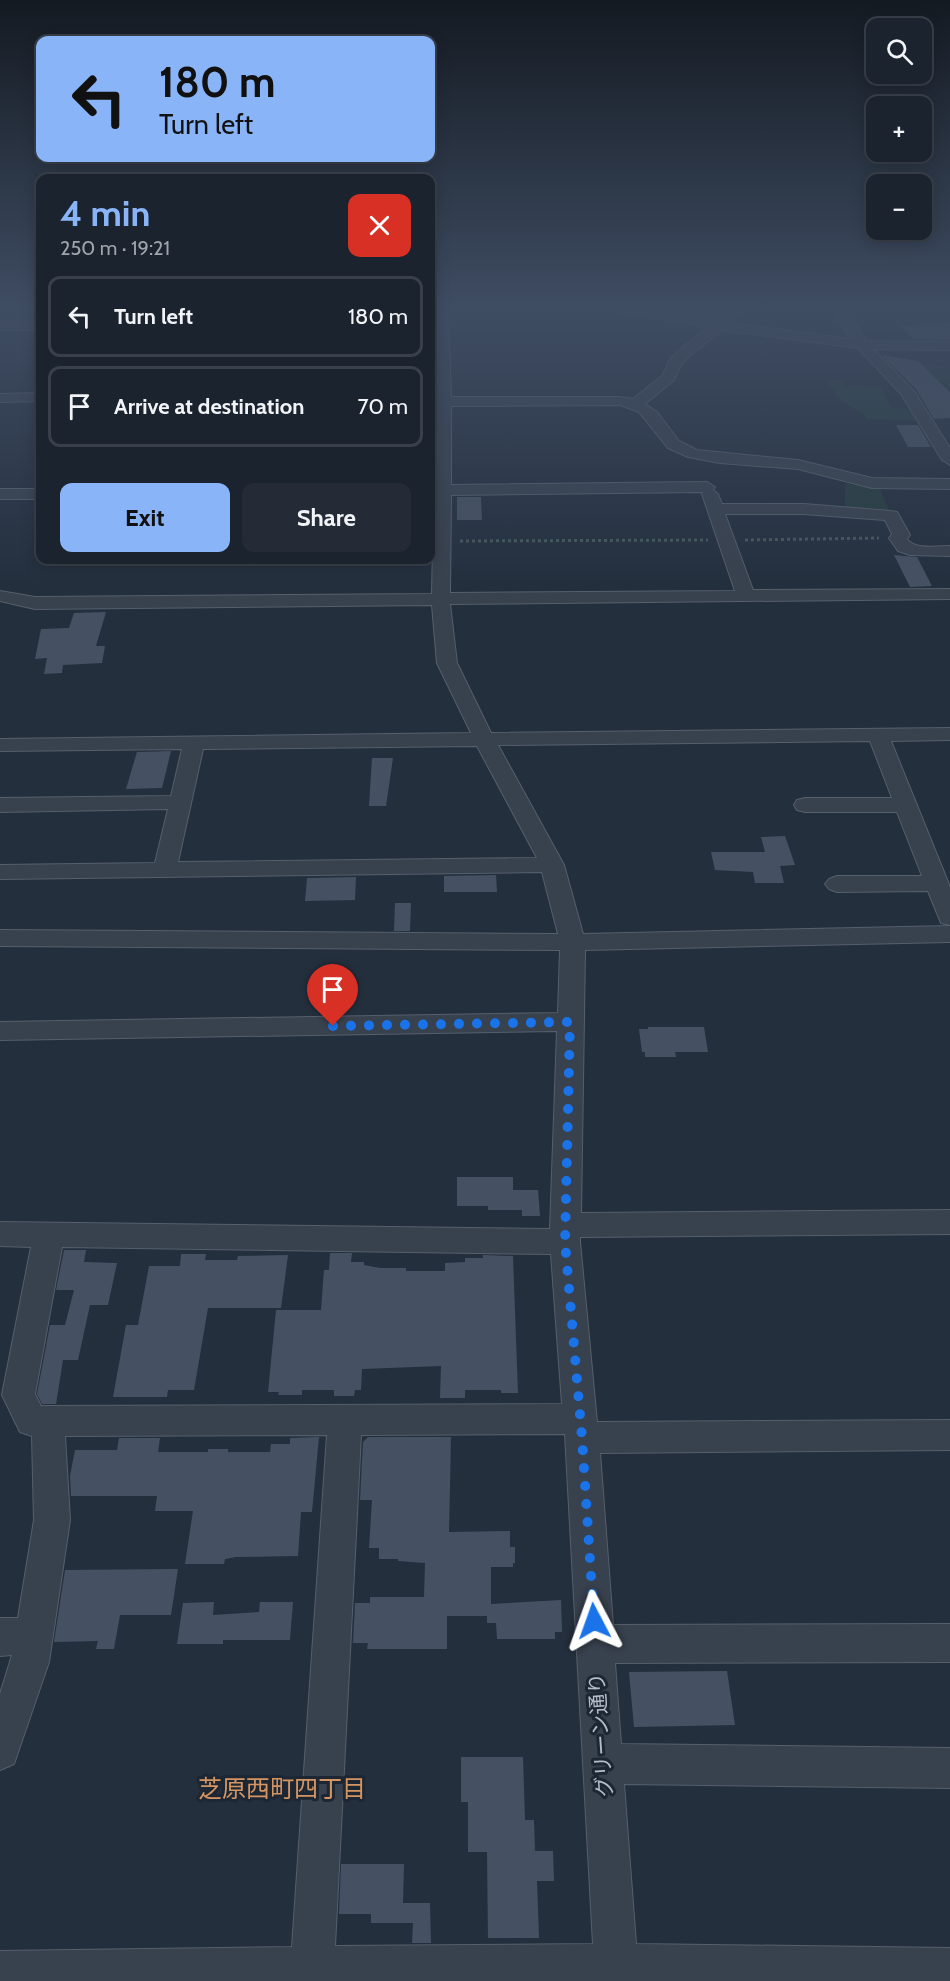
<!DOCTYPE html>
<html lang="en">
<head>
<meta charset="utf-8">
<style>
	:root { --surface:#1b232e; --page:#242b36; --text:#f1f3f6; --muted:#a0a4aa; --line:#39404a; --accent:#8ab4f8 }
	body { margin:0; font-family:Cabin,"Noto Sans JP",sans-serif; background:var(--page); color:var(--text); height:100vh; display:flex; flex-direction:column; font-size:22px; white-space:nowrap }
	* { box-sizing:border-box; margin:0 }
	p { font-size:20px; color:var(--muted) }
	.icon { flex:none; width:33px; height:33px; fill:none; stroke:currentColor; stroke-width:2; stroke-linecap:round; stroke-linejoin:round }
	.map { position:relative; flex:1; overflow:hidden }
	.sheet { position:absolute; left:36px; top:174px; width:399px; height:390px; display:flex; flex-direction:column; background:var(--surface); border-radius:12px; box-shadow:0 3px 15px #0003,0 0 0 2px var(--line) }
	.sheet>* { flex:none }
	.hud { position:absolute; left:36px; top:36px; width:399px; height:126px; border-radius:12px; box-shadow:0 3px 15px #0003,0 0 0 2px var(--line); background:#8ab4f8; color:#111; overflow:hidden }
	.fabs { position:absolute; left:866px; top:18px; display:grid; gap:12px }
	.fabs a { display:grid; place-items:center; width:66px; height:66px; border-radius:12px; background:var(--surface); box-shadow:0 3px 15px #0003,0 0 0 2px var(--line); font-size:30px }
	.pin { position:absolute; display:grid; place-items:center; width:51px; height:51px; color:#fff; margin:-62px -26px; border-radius:50% 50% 50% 0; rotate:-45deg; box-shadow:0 0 6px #0007 }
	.pin .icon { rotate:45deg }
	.me { position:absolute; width:66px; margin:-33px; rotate:356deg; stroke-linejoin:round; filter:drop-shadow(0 0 4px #0008) }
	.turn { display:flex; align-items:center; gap:21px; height:126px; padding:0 24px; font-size:27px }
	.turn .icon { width:78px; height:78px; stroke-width:2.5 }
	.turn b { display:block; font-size:42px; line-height:51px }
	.round { display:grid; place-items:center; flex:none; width:63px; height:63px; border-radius:12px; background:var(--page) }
	.head { display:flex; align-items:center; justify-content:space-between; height:102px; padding:0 24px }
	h1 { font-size:36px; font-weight:800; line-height:45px; color:var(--accent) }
	.action { display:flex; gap:12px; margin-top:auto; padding:12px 24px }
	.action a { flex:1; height:69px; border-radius:12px; background:var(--accent); color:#111; font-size:24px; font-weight:800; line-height:69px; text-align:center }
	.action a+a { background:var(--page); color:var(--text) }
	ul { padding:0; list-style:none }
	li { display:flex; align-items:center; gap:18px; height:81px; margin:0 12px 9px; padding:0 12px; border:3px solid var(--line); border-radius:12px }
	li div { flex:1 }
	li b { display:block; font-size:22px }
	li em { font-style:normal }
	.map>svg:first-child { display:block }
	.green { fill:#263c3f }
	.building { fill:#455162 }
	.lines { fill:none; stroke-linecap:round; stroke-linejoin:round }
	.minor-casing { stroke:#565f6c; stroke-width:2 }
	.path { stroke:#44595c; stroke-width:3; stroke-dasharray:3 3; stroke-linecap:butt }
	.minor { fill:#38414e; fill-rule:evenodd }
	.route { stroke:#1a73e8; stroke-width:10; stroke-dasharray:0 18 }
	.labels { text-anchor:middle; stroke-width:6; stroke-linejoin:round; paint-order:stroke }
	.near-street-label { font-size:21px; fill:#b4bcc9; stroke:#1d2633 }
	.near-neighbourhood-label { font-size:24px; fill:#d59563; stroke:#1d2633 }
</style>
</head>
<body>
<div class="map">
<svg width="950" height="1981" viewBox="0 0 950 1981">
	<rect width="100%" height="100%" fill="#242f3e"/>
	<path class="green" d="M 877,356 L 950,368 L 950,389 L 943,381 L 914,378 L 905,372 L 890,371 Z
		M 840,380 L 845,386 L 881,387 L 891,407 L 912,409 L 919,421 L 867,419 L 862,413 L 841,401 L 827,381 Z
		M 845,483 L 880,489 L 891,515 L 845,511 Z"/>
	<path class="building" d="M 950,322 L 950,340 L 913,339 L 901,326 Z
		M 882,355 L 918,361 L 950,392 L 950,418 L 934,419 L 916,389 Z
		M 896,425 L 918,425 L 931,447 L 908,447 Z
		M 457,497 L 481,497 L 482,520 L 457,520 Z
		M 894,555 L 917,557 L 932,586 L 910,587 Z
		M 106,612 L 96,646 L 105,646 L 102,663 L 63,665 L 62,673 L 44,674 L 47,658 L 35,659 L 41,629 L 69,628 L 74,613 Z
		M 171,751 L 162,788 L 126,789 L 137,752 Z
		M 372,758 L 393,758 L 386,806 L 369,806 Z
		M 785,836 L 795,865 L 780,866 L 784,883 L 755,883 L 753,872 L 715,870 L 711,852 L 765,852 L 761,837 Z
		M 496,875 L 497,892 L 444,892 L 444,876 Z
		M 356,877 L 355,900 L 305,901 L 307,878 Z
		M 395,903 L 411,903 L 410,931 L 394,931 Z
		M 648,1027 L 704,1027 L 708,1052 L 675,1052 L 676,1057 L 645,1057 L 645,1052 L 642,1052 L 639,1029 L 648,1029 Z
		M 457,1177 L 513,1177 L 513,1190 L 538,1190 L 540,1216 L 522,1216 L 522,1210 L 488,1210 L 488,1206 L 457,1206 Z
		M 64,1250 L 86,1250 L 84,1262 L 117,1263 L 108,1305 L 90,1305 L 78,1360 L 63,1360 L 56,1404 L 42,1404 L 37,1394 L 50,1325 L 65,1325 L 74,1290 L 56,1290 Z
		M 330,1253 L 352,1253 L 351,1262 L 364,1262 L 364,1265 L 380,1268 L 406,1268 L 406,1271 L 445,1271 L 445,1263 L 465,1262 L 465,1258 L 483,1258 L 483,1255 L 513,1256 L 518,1393 L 501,1393 L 501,1390 L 465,1390 L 465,1398 L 440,1398 L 441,1366 L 362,1369 L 361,1390 L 355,1390 L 354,1396 L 334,1396 L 334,1390 L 302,1390 L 302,1395 L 278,1395 L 279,1392 L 268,1392 L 276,1310 L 321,1310 L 324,1270 L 329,1270 Z
		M 181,1254 L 206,1254 L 205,1260 L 237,1260 L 238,1256 L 288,1255 L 281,1308 L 208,1308 L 194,1390 L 168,1390 L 167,1397 L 113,1397 L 126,1325 L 138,1325 L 149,1266 L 180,1266 Z
		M 319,1437 L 312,1512 L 301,1512 L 298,1556 L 236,1557 L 225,1559 L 224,1564 L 185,1564 L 193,1511 L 155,1511 L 157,1496 L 71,1496 L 70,1476 L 75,1450 L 117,1450 L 119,1438 L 160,1438 L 158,1452 L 208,1452 L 208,1449 L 228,1449 L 228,1452 L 270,1452 L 271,1444 L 290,1444 L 290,1438 Z
		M 368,1437 L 451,1437 L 449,1532 L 510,1531 L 510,1547 L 515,1547 L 515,1563 L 513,1563 L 513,1567 L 491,1567 L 491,1604 L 561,1600 L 562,1632 L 555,1632 L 555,1639 L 497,1639 L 496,1623 L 487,1623 L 487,1616 L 447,1616 L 447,1649 L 367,1649 L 368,1643 L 353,1643 L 355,1603 L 370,1603 L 370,1597 L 424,1597 L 425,1563 L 398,1561 L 398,1559 L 379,1559 L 379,1548 L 369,1548 L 372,1500 L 360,1500 L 363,1442 Z
		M 178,1569 L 171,1615 L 120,1615 L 114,1649 L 96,1649 L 98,1641 L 54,1642 L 65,1570 Z
		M 214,1602 L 213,1615 L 259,1612 L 260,1602 L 293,1602 L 290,1640 L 223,1640 L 223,1644 L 177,1644 L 183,1603 Z
		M 727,1671 L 735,1725 L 634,1727 L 629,1672 Z
		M 461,1757 L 523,1757 L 525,1820 L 534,1820 L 535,1851 L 553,1851 L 554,1881 L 537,1881 L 539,1938 L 488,1938 L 487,1852 L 468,1852 L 468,1802 L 461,1802 Z
		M 341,1864 L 404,1864 L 403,1903 L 430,1903 L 431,1943 L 412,1943 L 413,1923 L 371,1923 L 371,1914 L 339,1914 Z"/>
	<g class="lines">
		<g class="minor-casing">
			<path id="minor" d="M 436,307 L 448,307 L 451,397 L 620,397 L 633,399 L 663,375 L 669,361 L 678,351 L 708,327 L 618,311 L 612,307 L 640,307 L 717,321 L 734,307 L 748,307 L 730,323 L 850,339 L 832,307 L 844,307 L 866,341 L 950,342 L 950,350 L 873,349 L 914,391 L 950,448 L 950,465 L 942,460 L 901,394 L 858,348 L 722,330 L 688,357 L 682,363 L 674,380 L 645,404 L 657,412 L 679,441 L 697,450 L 798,460 L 872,478 L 950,479 L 950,489 L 872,488 L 798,469 L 720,463 L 688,457 L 668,448 L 639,412 L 620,405 L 451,406 L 451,485 L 707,482 L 715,487 L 713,490 L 718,494 L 722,504 L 804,504 L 891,511 L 897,512 L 910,535 L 907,539 C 915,550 937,546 950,546 L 950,556 L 910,555 L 898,551 L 889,538 L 892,534 L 885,520 L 804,514 L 725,514 L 753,590 L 950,589 L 950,599 L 450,604 L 457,663 L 491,733 L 950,728 L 950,740 L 891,741 L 950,887 L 950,925 L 941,923 L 928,891 L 837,892 L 829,889 L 825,884 L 829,879 L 837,876 L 922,876 L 897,812 L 805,812 L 797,810 L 794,805 L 797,800 L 805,798 L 892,798 L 870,741 L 498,745 L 564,865 L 583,934 L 950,926 L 950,942 L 585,950 L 581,1213 L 950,1210 L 950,1234 L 580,1237 L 580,1242 L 597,1422 L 950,1420 L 950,1450 L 600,1453 L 613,1625 L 950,1624 L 950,1662 L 615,1663 L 621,1744 L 950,1748 L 950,1788 L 624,1784 L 636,1944 L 950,1948 L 950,1981 L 0,1981 L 0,1951 L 292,1947 L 327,1435 L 65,1436 L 70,1520 L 49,1662 L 14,1764 L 0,1770 L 0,1694 L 12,1655 L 0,1656 L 0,1618 L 18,1618 L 34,1520 L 32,1436 L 20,1432 L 2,1395 L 31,1247 L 0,1246 L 0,1222 L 550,1229 L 557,1031 L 0,1040 L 0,1022 L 558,1013 L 560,950 L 0,946 L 0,930 L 558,934 L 542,872 L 0,879 L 0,865 L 155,863 L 168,809 L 0,812 L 0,798 L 171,796 L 182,749 L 0,751 L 0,739 L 471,733 L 437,663 L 432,605 L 35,609 L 0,601 L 0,591 L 35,597 L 432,594 L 434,495 L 430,495 L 430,485 L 435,485 L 437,406 L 430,406 L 430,398 L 437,398 ZM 703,492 L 702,494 L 735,591 L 450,593 L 451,495 ZM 477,746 L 537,858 L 178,862 L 203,749 ZM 62,1247 L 551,1254 L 562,1404 L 41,1406 L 35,1394 ZM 565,1434 L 593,1944 L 335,1946 L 361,1435 Z
				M 0,322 L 40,322 L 40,330 L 0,330 Z
				M 40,393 L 40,401 L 0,402 L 0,394 Z
				M 0,489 L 40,489 L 40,499 L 0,499 Z"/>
		</g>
		<path class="path" d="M 745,540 L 879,538
			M 460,541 L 708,540"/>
		<use href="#minor" class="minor"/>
	</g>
	<linearGradient id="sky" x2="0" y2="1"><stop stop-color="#141a22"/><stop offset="0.53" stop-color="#3f4d63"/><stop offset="1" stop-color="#3f4d63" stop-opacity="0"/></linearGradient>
	<rect width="950" height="584" fill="url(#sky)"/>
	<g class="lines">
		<path class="route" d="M 333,1026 L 570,1022 L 565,1242 L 582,1438 L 594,1621"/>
	</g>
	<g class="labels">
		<g class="near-street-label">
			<text transform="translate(601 1735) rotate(-94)" y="7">グリーン通り</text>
		</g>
		<g class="near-neighbourhood-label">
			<text x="282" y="1797">芝原西町四丁目</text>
		</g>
	</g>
</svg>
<div class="fabs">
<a><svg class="icon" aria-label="search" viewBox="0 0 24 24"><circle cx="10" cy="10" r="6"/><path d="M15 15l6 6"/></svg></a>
<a>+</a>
<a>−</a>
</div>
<div class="pin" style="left:333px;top:1026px;background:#d93025"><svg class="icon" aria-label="arrive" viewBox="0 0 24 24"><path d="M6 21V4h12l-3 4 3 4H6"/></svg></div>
<svg class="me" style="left:594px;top:1621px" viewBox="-20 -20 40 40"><path d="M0-17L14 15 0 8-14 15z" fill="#1a73e8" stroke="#fff" stroke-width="4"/></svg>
<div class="hud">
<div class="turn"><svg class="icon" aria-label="left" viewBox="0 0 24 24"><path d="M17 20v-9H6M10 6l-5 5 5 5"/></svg><div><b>180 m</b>Turn left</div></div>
</div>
<section class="sheet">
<div class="head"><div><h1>4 min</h1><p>250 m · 19:21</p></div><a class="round" style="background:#d93025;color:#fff"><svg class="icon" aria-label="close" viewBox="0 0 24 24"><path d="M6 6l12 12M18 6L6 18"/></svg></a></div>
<ul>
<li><svg class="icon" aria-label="left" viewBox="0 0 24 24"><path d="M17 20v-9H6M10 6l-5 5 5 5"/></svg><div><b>Turn left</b></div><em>180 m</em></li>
<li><svg class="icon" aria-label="arrive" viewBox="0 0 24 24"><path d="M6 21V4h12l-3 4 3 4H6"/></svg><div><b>Arrive at destination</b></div><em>70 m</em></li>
</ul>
<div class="action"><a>Exit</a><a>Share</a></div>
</section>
</div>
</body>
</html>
